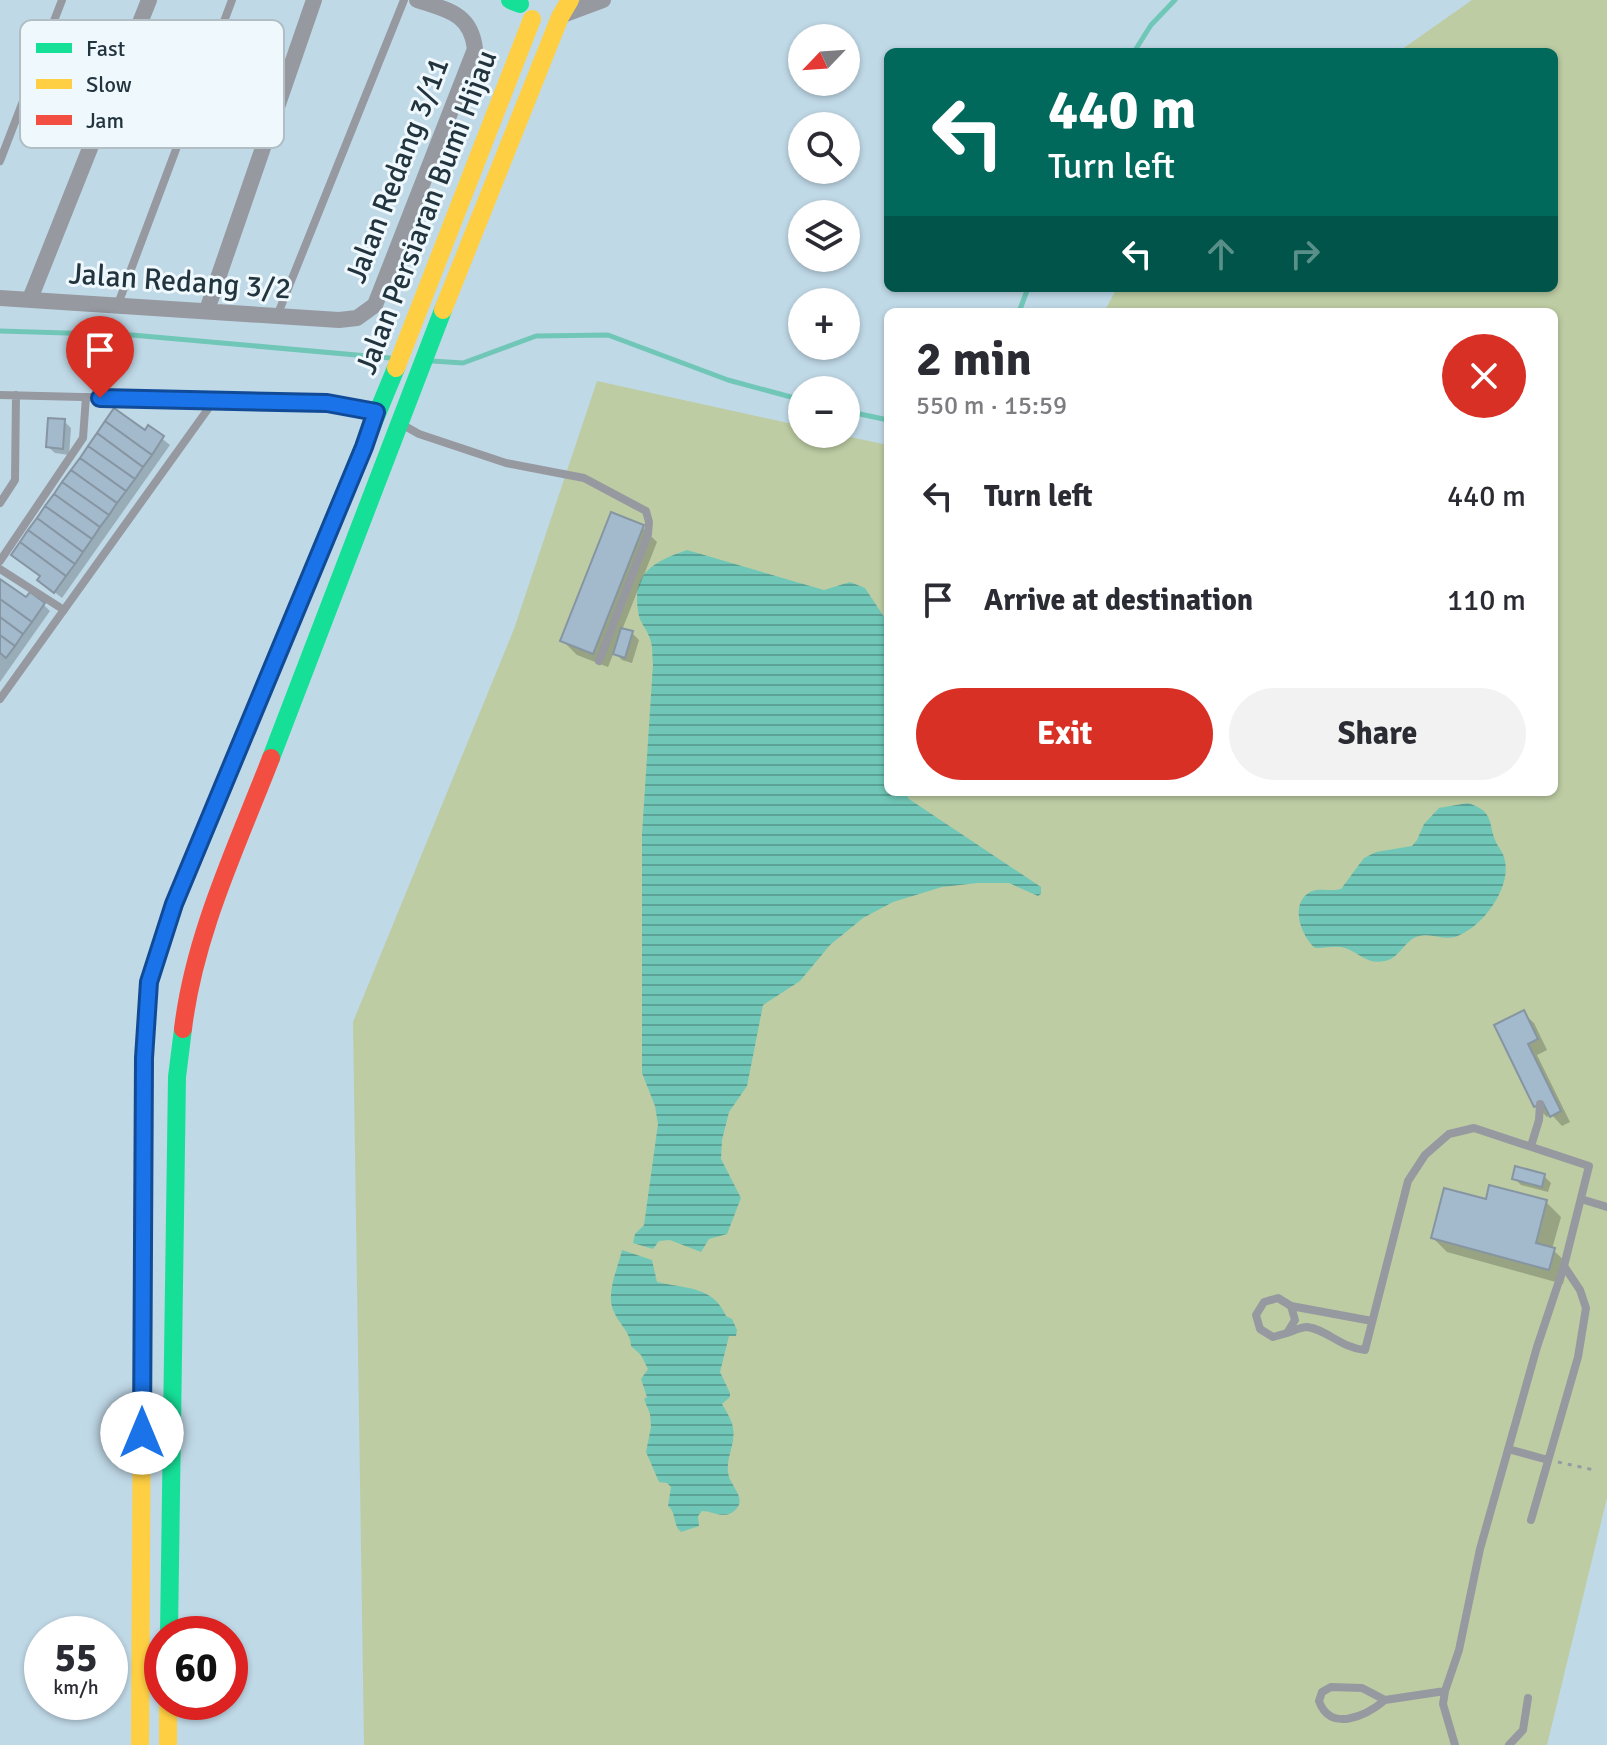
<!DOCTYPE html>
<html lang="en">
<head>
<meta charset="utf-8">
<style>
	:root { --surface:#fff; --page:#f2f2f3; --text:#2b2b33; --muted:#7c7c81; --accent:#d93025 }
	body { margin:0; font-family:Signika,sans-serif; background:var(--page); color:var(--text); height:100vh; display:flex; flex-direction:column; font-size:30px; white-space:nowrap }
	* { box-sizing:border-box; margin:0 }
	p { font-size:26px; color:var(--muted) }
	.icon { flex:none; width:44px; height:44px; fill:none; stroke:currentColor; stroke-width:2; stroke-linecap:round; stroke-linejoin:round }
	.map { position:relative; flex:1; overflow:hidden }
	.sheet { position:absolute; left:884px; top:308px; width:674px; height:488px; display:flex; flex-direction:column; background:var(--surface); border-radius:12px; box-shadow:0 2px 6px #0004 }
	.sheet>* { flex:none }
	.guide { position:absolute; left:884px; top:48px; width:674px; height:244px; border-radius:12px; box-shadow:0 2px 6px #0004; background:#00695c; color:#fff; overflow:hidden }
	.needle { width:52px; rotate:245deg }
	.buttons { position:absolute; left:788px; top:24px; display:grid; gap:16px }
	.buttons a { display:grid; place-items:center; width:72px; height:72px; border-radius:50%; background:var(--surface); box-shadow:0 2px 6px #0004; font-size:40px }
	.speed { position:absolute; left:24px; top:1616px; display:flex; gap:16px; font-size:40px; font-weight:700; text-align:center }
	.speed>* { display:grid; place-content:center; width:104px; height:104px; border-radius:50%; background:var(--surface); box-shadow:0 2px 6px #0004; line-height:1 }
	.speed small { font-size:20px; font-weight:400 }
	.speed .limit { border:12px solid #d22; background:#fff; color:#111 }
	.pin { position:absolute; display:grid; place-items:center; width:68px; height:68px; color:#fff; margin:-82px -34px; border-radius:50% 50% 50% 0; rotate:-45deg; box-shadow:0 0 8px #0007 }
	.pin .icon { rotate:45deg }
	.me { position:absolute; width:88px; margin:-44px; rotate:0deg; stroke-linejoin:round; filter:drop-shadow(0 0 6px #0008) }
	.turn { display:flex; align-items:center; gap:28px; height:168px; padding:0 32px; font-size:36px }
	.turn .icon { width:104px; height:104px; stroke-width:2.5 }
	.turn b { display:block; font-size:56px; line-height:68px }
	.lanes { display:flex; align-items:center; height:76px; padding:0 32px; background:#0003; justify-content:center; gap:40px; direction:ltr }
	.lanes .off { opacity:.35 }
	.round { display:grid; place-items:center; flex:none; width:84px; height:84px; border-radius:42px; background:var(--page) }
	.overview { display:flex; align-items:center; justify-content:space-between; height:136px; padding:0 32px }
	h1 { font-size:48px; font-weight:700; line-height:60px }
	.button { display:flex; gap:16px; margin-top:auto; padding:16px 32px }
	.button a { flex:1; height:92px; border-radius:48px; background:var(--accent); color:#fff; font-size:32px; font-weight:700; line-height:92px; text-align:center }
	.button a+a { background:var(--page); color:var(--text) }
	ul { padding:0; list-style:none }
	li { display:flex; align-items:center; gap:24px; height:104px; padding:0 32px }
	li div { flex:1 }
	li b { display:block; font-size:30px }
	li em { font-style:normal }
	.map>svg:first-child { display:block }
	.grass { fill:#bdcca3 }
	.water { fill:url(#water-rules) }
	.shadow { fill:#0003 }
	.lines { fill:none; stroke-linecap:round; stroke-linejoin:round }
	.stream { stroke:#70c7b7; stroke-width:5 }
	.building { fill:#a3b9cc; stroke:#8695a2; stroke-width:2 }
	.path { stroke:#959ca4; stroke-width:3; stroke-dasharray:4 6; stroke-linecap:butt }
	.lane { stroke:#9699a0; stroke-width:8 }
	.street { stroke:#9699a0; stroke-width:16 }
	.fast { stroke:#16e098; stroke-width:18 }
	.slow { stroke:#ffcf43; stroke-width:18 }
	.jam { stroke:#f24e42; stroke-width:18 }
	.route-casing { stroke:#114b97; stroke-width:20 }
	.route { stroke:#1a73e8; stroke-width:14 }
	.labels { text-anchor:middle; stroke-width:6; stroke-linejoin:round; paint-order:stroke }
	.street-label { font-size:30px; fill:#22343e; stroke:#eff8fd }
	.key { fill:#eff8fd; stroke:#b2bdc4; stroke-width:2 }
	.key-label { font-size:22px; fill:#22343e }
</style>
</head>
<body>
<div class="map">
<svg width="1607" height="1745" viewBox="0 0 1607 1745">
	<defs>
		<pattern id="water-rules" width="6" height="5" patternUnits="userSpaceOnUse" patternTransform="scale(2)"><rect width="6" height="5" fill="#70c7b7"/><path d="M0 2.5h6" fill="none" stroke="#5ca296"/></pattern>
	</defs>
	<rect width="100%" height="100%" fill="#c0d9e7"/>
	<path class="grass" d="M 1472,0 L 1607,0 L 1607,1498 L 1547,1745 L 364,1745 L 353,1022 L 514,629 L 597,381 L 802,426 L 802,434 L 836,434 L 888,445 L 888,792 L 1554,792 L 1554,312 L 1104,312 L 1117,288 L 1554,288 L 1554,52 L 1398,52 Z"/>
	<path class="water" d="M 687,550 L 824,590 L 850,582 L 865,588 L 888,623 L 888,792 L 905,792 L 909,799 L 1041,887 L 1041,894 L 1038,896 L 1009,883 L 978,883 L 942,887 L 893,902 L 863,918 L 830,945 L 800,981 L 763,1005 L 747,1086 L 729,1112 L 722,1140 L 721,1159 L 741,1198 L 727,1234 L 709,1239 L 701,1252 L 670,1240 L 659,1241 L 653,1249 L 633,1243 L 635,1234 L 644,1225 L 658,1124 L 655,1106 L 642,1073 L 642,834 L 653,664 C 652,656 653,646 650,639 C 648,631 641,624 639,616 C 630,573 653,562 687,550 Z
		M 1468,803 C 1499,813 1485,827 1500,849 C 1520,878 1484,928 1455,937 C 1443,940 1431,933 1419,936 C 1404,940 1400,958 1385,961 C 1367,965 1360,953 1345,948 C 1337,945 1324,948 1315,948 C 1301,936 1289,904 1310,892 C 1319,887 1330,892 1341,889 L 1364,858 L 1376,852 L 1412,846 L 1417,840 L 1424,824 L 1439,808 Z
		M 622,1250 L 652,1260 L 657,1282 C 687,1289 713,1286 726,1316 L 732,1319 L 737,1330 L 736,1336 L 729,1336 L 720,1372 L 730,1393 L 730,1397 L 722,1404 C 726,1411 732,1420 733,1428 C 736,1442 726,1458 728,1472 C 729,1486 750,1499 733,1512 C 723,1519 712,1511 702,1511 L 698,1516 L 699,1526 L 681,1532 C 672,1524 677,1513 668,1506 L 671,1487 L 667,1483 L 659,1482 L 646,1452 L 651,1427 L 650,1414 L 644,1399 L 647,1397 L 641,1379 L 648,1369 L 641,1355 L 631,1346 C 631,1333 619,1324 614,1312 C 605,1294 618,1268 622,1250 Z"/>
	<path class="shadow" d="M 64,421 L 71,428 L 69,455 L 55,453 L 48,447 Z
		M 149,428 L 170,445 L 62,598 L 39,580 Z
		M 642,527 L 657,542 L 622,630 L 632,633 L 639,640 L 632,663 L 622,660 L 614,652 L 608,667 L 577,655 L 563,641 Z
		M 0,581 L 26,600 L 44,605 L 50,611 L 0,682 Z
		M 1523,1013 L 1534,1023 L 1547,1050 L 1537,1055 L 1570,1122 L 1562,1126 L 1551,1114 L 1547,1117 L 1536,1106 Z
		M 1544,1176 L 1551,1183 L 1548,1192 L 1521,1185 L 1514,1178 Z
		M 1487,1202 L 1546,1202 L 1561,1217 L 1552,1249 L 1568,1264 L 1563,1284 L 1447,1252 L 1433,1238 Z"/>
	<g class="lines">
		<path class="stream" d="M 1134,52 L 1151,25 L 1175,0
			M 1019,312 L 1028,288
			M 0,331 L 132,335 L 390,358
			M 432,361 L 463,363 L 536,336 L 608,335 L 728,380 L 802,400
			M 846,411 L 888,420"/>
	</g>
	<path class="building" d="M 114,408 L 145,430 L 148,425 L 164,436 L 152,455 L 105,421 Z
		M 48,418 L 65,419 L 63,449 L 46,447 Z
		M 105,421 L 152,455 L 143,467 L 97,433 Z
		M 97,433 L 143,467 L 135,479 L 88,446 Z
		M 88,446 L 135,479 L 126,491 L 80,458 Z
		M 80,458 L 126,491 L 117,503 L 71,470 Z
		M 71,470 L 117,503 L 109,515 L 62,482 Z
		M 62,482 L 109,515 L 100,527 L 54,494 Z
		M 54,494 L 100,527 L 92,539 L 45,506 Z
		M 45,506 L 92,539 L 83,552 L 37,518 Z
		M 611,512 L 644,525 L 593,654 L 560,641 Z
		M 37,518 L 83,552 L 75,564 L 28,530 Z
		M 28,530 L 75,564 L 66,576 L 20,542 Z
		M 20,542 L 66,576 L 54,593 L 37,580 L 40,576 L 11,555 Z
		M 0,579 L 26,597 L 30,592 L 45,603 L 32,622 L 0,599 Z
		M 0,599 L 32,622 L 23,634 L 0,617 Z
		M 0,617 L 23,634 L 15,646 L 0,635 Z
		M 621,628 L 633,631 L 625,658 L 613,654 Z
		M 0,635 L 15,646 L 6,658 L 0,653 Z
		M 1524,1010 L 1538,1039 L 1528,1044 L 1561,1111 L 1550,1117 L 1543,1103 L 1534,1107 L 1494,1025 Z
		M 1515,1166 L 1545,1174 L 1542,1187 L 1512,1179 Z
		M 1489,1185 L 1547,1200 L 1536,1243 L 1555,1248 L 1549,1270 L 1431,1238 L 1444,1188 L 1486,1199 Z"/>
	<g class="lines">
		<path class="path" d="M 1558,1462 L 1594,1470"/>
		<path class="lane" d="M 0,161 L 62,0
			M 118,304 L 232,0
			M 277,316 L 404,0
			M 0,395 L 327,403 L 373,411
			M 403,425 L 419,434 L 506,463 L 584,478 L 646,511 L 649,522 L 648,534 L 599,661
			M 0,503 L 15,480 L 16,395
			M 0,561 L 83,438 L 86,397
			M 0,569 L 64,610
			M 0,699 L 213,402
			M 1531,1146 L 1539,1120 L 1540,1104
			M 1581,1199 L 1607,1207
			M 1291,1306 L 1295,1320 L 1287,1333 L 1273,1337 L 1260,1329 L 1256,1315 L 1264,1302 L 1278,1298 L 1291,1306 L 1372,1321
			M 1287,1333 C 1293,1331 1301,1327 1307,1327 C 1326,1329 1341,1348 1365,1350 L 1408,1181 L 1425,1155 L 1449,1134 L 1474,1128 L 1589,1166 L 1564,1266 L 1537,1347 L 1480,1549 L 1459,1650 L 1445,1691 L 1443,1704 L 1455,1745
			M 1508,1449 L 1548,1460
			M 1531,1520 L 1578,1357 L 1586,1308 L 1580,1290 L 1564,1266
			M 1385,1700 C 1366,1716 1330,1733 1319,1701 L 1322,1692 L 1331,1687 L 1362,1688 L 1385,1700 L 1445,1691
			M 1509,1745 L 1523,1730 L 1528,1698"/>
		<path class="street" d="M 560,16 L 603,0
			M 0,298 L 339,320 L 357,318 L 375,305 L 475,49 C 471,13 447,10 417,0
			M 30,299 L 149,0
			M 207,310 L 314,0"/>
		<path class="fast" d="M 510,0 L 520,4
			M 271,758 L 443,310
			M 143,1187 L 144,1058 L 149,982 L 174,904 L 396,368
			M 169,1634 L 177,1077 L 183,1029"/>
		<path class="slow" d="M 443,310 L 560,17 L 570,0
			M 396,368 L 532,19
			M 168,1702 L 168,1745
			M 140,1745 L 142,1379"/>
		<path class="jam" d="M 183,1029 C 194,935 237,846 271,758
			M 142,1379 L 143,1187"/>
	</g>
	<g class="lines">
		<g class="route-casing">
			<path id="route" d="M 100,398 L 327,403 L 376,412 L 364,447 L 174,904 L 149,982 L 144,1058 L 142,1433"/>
		</g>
		<use href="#route" class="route"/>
	</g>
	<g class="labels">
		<g class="street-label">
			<text transform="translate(397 170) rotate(-69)" y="10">Jalan Redang 3/11</text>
			<text transform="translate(426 212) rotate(-69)" y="10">Jalan Persiaran Bumi Hijau</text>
			<text transform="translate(180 281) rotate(4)" y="10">Jalan Redang 3/2</text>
		</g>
	</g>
	<rect x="20" y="20" width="264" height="128" rx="12" class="key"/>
	<rect x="36" y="43" width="36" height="10" fill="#16e098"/>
	<rect x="36" y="79" width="36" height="10" fill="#ffcf43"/>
	<rect x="36" y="115" width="36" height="10" fill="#f24e42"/>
	<g class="key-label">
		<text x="86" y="56">Fast</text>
		<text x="86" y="92">Slow</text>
		<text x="86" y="128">Jam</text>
	</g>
</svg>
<div class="buttons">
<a><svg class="needle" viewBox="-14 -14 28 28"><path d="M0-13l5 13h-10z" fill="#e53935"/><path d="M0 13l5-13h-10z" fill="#7c7c81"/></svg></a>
<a><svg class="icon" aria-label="search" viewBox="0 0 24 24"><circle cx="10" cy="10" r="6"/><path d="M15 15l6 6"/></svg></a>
<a><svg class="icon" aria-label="layers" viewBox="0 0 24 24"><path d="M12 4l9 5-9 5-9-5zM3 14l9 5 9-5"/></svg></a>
<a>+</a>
<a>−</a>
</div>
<div class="speed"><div>55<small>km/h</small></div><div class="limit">60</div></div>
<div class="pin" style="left:100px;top:398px;background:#d93025"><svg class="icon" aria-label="arrive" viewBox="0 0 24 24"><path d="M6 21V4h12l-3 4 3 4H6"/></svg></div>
<svg class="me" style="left:142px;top:1433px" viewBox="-20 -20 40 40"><circle r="19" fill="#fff"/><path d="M0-13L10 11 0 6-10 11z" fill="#1a73e8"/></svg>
<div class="guide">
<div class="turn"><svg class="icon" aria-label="left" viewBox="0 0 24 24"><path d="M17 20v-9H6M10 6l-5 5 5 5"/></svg><div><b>440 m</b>Turn left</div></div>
<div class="lanes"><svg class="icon" aria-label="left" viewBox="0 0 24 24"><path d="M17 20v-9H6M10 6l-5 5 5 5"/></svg><svg class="icon off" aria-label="ahead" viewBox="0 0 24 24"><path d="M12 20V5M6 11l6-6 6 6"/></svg><svg class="icon off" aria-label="right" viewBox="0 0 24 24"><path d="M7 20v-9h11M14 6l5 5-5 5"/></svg></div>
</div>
<section class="sheet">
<div class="overview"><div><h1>2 min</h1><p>550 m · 15:59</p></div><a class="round" style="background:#d93025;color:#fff"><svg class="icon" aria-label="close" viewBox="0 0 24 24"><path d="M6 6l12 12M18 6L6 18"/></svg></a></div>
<ul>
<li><svg class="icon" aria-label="left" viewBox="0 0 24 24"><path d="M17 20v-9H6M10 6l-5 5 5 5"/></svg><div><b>Turn left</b></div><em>440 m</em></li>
<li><svg class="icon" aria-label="arrive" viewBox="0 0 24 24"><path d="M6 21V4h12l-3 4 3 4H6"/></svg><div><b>Arrive at destination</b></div><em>110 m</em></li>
</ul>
<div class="button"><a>Exit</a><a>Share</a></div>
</section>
</div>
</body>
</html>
